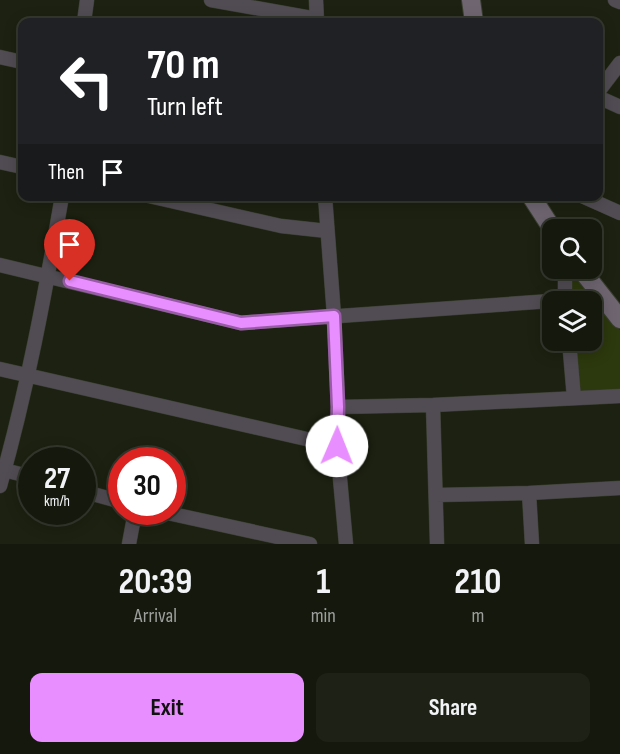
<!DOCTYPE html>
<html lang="en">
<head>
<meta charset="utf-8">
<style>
	:root { --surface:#15190d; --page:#1e2216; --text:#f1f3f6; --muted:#9da09d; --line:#34382e; --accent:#e98efe }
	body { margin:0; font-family:"Sofia Sans Condensed",sans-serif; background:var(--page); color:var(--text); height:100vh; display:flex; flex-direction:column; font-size:22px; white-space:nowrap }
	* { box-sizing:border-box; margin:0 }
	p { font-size:20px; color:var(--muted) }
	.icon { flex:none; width:33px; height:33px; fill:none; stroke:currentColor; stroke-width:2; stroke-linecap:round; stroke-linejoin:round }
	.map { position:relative; height:544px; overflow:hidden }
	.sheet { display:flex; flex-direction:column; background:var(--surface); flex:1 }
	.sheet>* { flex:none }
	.top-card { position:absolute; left:18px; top:18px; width:585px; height:183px; border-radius:12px; box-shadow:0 3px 15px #0003,0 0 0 2px var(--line); background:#202124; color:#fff; overflow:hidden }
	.tools { position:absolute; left:542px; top:219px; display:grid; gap:12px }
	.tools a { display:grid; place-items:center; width:60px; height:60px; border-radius:12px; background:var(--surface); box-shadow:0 3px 15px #0003,0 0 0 2px var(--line); font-size:30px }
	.speed { position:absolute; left:18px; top:447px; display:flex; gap:12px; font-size:30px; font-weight:700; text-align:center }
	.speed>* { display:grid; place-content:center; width:78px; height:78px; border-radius:50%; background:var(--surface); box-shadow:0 3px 15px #0003,0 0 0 2px var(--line); line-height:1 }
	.speed small { font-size:15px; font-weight:400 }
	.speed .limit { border:9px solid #d22; background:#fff; color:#111 }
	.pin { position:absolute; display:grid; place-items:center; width:51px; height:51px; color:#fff; margin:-62px -26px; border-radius:50% 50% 50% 0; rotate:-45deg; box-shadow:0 0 6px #0007 }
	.pin .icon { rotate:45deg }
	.me { position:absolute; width:66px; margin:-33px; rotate:1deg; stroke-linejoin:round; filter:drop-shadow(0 0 4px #0008) }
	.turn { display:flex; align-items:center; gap:21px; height:126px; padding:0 30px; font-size:27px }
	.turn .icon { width:78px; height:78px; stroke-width:2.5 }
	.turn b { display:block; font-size:42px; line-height:51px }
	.then { display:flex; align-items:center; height:57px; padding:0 30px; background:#0003; gap:12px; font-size:22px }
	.eta { display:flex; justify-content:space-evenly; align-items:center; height:102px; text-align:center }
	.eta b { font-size:36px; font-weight:700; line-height:42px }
	.cta { display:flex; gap:12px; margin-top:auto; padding:12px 30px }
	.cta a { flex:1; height:69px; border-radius:12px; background:var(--accent); color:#111; font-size:24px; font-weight:700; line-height:69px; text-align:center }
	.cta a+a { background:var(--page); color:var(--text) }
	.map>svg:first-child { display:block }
	.green { fill:#2c380d }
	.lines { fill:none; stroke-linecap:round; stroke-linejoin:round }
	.minor-casing { stroke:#393e2f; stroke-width:15 }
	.secondary-casing { stroke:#393e2f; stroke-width:20 }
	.minor { stroke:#514c53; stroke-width:14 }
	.secondary { stroke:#6e6570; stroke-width:18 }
	.route-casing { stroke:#975ca5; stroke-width:15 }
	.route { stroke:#e98efe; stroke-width:10 }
</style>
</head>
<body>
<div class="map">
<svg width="620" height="544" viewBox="0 0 620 544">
	<rect width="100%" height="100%" fill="#1c2111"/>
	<path class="green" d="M 569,269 L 571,269 L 620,330 L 620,390 L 579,392 L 575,341 L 591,340 L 591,302 L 572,301 Z"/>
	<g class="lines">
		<g class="minor-casing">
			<path id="minor" d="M 211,0 L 317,19
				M 316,0 L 317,22
				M 615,0 L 620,2
				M 84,22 L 87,0
				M 0,57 L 22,62
				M 598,92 L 620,63
				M 598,97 L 620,107
				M 0,162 L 22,167
				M 149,196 L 281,226 L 327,231
				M 325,196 L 334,316 L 338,407 L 337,446 L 346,544
				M 582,196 L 620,213
				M 0,265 L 241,323 L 565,300
				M 565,268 L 565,302
				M 569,340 L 574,398
				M 0,369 L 337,446
				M 433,405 L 437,544
				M 338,407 L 433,405 L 620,396
				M 0,469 L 32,477
				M 0,486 C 27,391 45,294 62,196
				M 82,491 L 122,502
				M 529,493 L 532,544
				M 436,495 L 529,493 L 620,488
				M 163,512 L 310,544
				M 129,544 L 135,512"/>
		</g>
		<g class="secondary-casing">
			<path id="secondary" d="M 471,0 L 474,22
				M 531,196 L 553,230
				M 580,268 L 620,319"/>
		</g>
		<use href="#minor" class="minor"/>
		<use href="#secondary" class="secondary"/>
	</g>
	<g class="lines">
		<g class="route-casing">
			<path id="route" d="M 70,281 L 241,323 L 334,316 L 338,407 L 337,446"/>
		</g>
		<use href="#route" class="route"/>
	</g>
</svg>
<div class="tools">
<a><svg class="icon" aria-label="search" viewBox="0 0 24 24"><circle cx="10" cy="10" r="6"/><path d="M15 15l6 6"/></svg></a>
<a><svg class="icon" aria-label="layers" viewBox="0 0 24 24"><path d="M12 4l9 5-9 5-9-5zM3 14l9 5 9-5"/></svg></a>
</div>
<div class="speed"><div>27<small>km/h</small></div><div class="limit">30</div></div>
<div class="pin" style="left:70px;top:281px;background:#d93025"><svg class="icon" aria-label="arrive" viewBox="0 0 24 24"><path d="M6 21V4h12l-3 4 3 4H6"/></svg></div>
<svg class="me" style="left:337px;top:446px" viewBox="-20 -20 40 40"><circle r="19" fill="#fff"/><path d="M0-13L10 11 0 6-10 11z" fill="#e98efe"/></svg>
<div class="top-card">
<div class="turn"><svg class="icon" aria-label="left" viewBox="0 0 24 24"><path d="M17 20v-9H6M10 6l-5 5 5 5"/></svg><div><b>70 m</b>Turn left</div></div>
<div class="then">Then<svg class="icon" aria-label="arrive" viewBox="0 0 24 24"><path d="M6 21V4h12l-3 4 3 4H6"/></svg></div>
</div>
</div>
<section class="sheet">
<div class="eta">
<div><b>20:39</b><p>Arrival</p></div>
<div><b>1</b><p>min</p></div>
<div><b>210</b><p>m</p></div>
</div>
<div class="cta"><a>Exit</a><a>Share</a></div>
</section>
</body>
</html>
